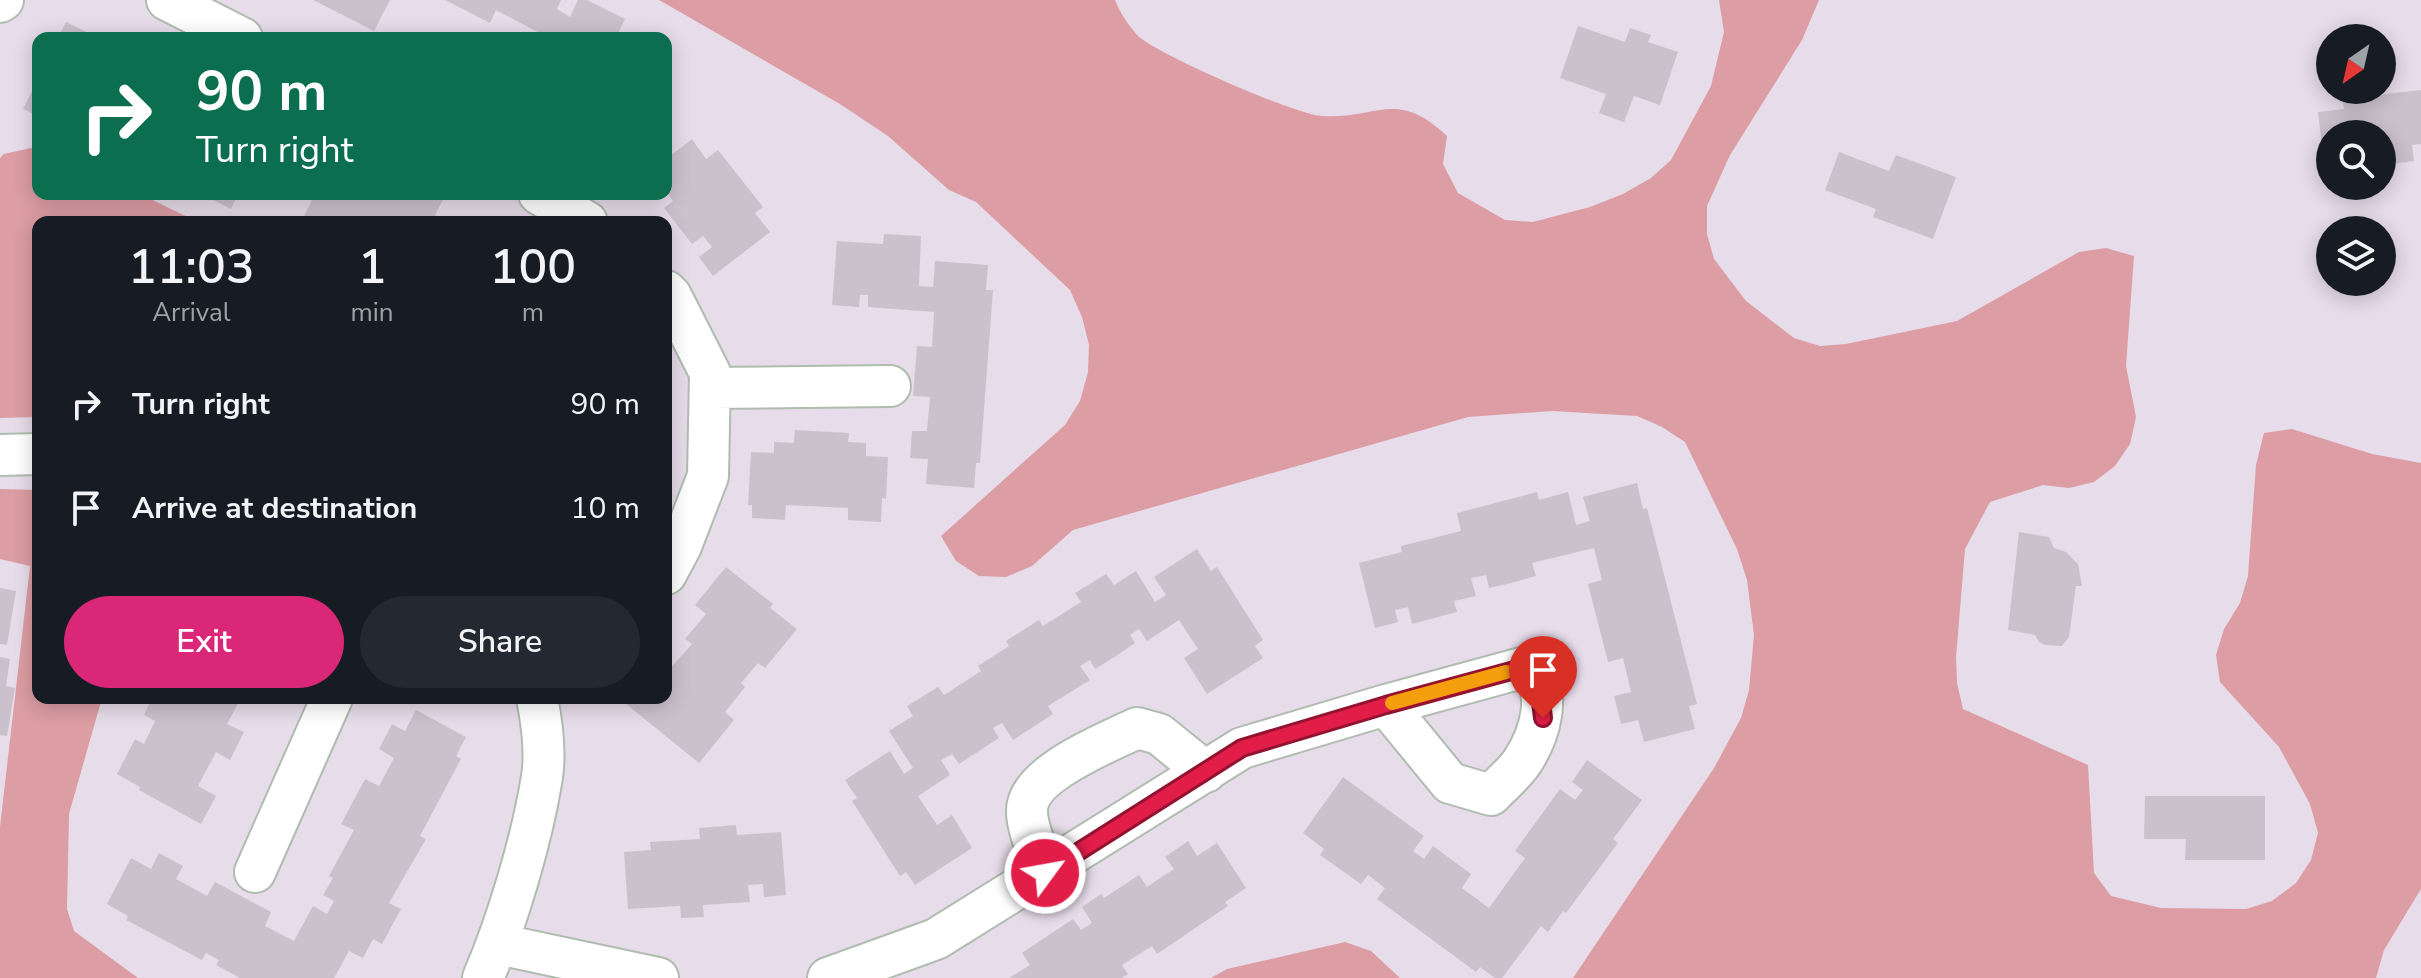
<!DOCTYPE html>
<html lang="en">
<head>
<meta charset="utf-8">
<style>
	:root { --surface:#171b24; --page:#242831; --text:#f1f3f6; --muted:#9ea1a6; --accent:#db2777 }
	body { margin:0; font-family:"Nunito Sans",sans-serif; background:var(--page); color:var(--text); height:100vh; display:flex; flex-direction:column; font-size:30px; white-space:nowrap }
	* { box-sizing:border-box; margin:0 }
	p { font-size:26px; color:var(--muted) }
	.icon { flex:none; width:44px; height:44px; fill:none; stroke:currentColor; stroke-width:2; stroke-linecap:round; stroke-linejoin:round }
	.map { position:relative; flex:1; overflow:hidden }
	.panel { position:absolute; left:32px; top:216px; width:640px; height:488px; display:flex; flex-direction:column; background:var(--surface); border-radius:16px; box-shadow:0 4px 20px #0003 }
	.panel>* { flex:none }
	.banner { position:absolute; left:32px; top:32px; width:640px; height:168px; border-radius:16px; box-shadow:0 4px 20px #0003; background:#0b6e4f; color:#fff; overflow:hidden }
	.needle { width:52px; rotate:214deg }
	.fabs { position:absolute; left:2316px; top:24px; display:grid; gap:16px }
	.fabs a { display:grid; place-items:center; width:80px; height:80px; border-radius:50%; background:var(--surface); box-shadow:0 4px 20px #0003; font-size:40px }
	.pin { position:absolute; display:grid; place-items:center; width:68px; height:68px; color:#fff; margin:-82px -34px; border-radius:50% 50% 50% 0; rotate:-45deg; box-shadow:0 0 8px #0007 }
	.pin .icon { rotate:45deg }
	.me { position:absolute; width:88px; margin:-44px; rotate:58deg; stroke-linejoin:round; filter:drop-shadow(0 0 6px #0008) }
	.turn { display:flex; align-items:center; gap:28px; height:168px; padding:0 32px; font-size:36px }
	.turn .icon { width:104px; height:104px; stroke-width:2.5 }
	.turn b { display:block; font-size:56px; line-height:68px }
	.eta { display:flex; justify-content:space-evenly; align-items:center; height:136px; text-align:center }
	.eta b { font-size:48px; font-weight:600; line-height:56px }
	.primary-button { display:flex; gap:16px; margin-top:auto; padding:16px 32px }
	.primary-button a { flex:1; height:92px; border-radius:48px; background:var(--accent); color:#fff; font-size:32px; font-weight:600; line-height:92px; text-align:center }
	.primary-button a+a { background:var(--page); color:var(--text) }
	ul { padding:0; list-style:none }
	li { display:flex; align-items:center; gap:24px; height:104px; padding:0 32px }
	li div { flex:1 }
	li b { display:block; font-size:30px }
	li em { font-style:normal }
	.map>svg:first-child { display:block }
	.green { fill:#dc9da4 }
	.building { fill:#cbc1cd }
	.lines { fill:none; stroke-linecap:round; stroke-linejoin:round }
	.minor-casing { stroke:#b0bcb0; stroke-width:44 }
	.minor { stroke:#fff; stroke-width:40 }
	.route-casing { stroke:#92132f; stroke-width:20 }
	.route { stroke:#e11d48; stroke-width:14 }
	.slow { stroke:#f59e0b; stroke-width:14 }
</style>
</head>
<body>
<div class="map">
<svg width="2421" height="978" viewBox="0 0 2421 978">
	<rect width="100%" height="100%" fill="#e7dcea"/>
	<path class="green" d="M 659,0 L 1115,0 C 1120,13 1129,26 1138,36 C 1157,54 1296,115 1322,116 C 1379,119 1396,88 1447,136 L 1443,164 L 1458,193 L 1505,220 L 1533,222 L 1590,207 L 1623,194 L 1651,178 L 1671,160 L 1711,86 L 1724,32 L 1719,0 L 1819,0 L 1802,40 L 1730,155 L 1707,206 L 1707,234 L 1714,259 L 1746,301 L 1794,338 L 1820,346 L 1846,344 L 1957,321 L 2079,252 L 2106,248 L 2134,256 L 2126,366 L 2136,417 L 2130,444 L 2115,466 L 2094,482 L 2069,488 L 2043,485 L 1990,502 L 1965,549 L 1956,657 L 1957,683 L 1963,709 L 2088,765 L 2094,873 L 2111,896 L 2161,908 L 2246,909 L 2272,901 L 2296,883 L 2311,860 L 2318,833 L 2310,804 L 2279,747 L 2220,682 L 2216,655 L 2224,629 L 2240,603 L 2248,576 L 2256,465 L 2264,433 L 2292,429 L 2372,454 L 2421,463 L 2421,889 L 2384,950 L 2376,978 L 1573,978 L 1714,768 L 1741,718 L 1749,690 L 1754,635 L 1747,580 L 1737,549 L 1685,442 L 1662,427 L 1637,416 L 1552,411 L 1468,417 L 1073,530 L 1032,566 L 1006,577 L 979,576 L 956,561 L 941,536 L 1065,425 L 1080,401 L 1088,372 L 1089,345 L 1082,317 L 1070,290 L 976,202 L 949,190 L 888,136 L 840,104 Z
		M 31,148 L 38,150 L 38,194 L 140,194 L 198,222 L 38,222 L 38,417 L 0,418 L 0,158 L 4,154 Z
		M 0,489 L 38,490 L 38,698 L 102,698 L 69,814 L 67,909 L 74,931 L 138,978 L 0,978 L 0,827 L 30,566 L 0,559 Z
		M 1345,942 L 1371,951 L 1400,978 L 1211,978 L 1227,969 Z"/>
	<path class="building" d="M 313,0 L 390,0 L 374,31 Z
		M 445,0 L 561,0 L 557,9 L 570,17 L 578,0 L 587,0 L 625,19 L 616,38 L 549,38 L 496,10 L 490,23 Z
		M 66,22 L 99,38 L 58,38 Z
		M 1578,26 L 1625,42 L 1630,28 L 1651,35 L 1648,42 L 1678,52 L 1660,105 L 1634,96 L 1624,122 L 1599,113 L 1606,94 L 1560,78 Z
		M 38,79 L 38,116 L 23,109 Z
		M 2421,90 L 2421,144 L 2412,145 L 2414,161 L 2382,165 L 2382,134 L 2330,134 L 2330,171 L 2325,172 L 2318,112 L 2344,109 L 2342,99 Z
		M 692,139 L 706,159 L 718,150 L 763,207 L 755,213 L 770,232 L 713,276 L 699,257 L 712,247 L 703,236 L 692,244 L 664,208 L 673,201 L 666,191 L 666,159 Z
		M 1839,152 L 1889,171 L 1896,155 L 1956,177 L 1933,239 L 1873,217 L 1876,209 L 1825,190 Z
		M 201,194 L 238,194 L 231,209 Z
		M 315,194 L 395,194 L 407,200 L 410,194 L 431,194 L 443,200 L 435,215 L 450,222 L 301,222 Z
		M 884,234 L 921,236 L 919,286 L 933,287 L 935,261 L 988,265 L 986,290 L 993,290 L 980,463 L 976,463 L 974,488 L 926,484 L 928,459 L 910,458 L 912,431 L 927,431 L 930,397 L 913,396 L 917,346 L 932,347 L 934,312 L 868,307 L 868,295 L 860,295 L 859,307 L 832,305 L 837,241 L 883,244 Z
		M 795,430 L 849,433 L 848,442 L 866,443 L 866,456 L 888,457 L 886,499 L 882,498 L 881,522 L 848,520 L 848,508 L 786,505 L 785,520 L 752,518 L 752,505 L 748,505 L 751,452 L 774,453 L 774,442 L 794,443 Z
		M 1637,483 L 1643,509 L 1647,508 L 1697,704 L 1689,706 L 1695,729 L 1644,742 L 1638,720 L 1621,724 L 1614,696 L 1631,692 L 1623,658 L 1608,662 L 1588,584 L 1602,580 L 1594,548 L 1532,563 L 1536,576 L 1511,583 L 1489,588 L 1486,575 L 1471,578 L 1476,596 L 1454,601 L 1457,612 L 1412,624 L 1408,607 L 1395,610 L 1398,622 L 1375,628 L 1359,563 L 1402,552 L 1401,546 L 1461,531 L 1457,513 L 1537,492 L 1539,500 L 1568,492 L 1576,525 L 1590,521 L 1583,497 Z
		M 2019,532 L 2049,537 L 2054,548 L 2066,552 L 2078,564 L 2082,586 L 2076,586 L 2069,637 L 2062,646 L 2045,645 L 2039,642 L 2035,635 L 2008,630 Z
		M 1197,549 L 1211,571 L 1217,567 L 1263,640 L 1255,646 L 1263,658 L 1207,694 L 1184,658 L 1198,649 L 1179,620 L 1147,641 L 1139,629 L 1130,635 L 1135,643 L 1116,656 L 1095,669 L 1090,660 L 1080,666 L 1090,680 L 1048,706 L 1053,714 L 1013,740 L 1002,723 L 993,728 L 999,738 L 959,764 L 952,754 L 941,760 L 950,775 L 918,796 L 937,825 L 952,815 L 972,848 L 915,885 L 906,872 L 900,876 L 852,801 L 857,798 L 845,780 L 890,751 L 904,774 L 913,768 L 889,731 L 913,716 L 907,706 L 938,687 L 944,695 L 981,671 L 978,666 L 1009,646 L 1006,641 L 1039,620 L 1043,626 L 1081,602 L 1075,593 L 1106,574 L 1114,585 L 1136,571 L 1155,602 L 1166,595 L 1154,577 Z
		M 726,567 L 773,604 L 770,608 L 797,629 L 765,668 L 758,663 L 741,683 L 745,687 L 725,712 L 734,720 L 699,763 L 625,703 L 630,698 L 666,698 L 666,673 L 692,644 L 685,639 L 706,614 L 695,605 Z
		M 0,588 L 16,591 L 7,645 L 0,644 Z
		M 0,657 L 10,659 L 6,686 L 15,688 L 7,736 L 0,735 Z
		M 152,698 L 241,698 L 227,724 L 244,732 L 230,760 L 216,752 L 198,786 L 216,796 L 201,824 L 139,790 L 140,787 L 117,774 L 135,739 L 144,744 L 155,721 L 144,715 Z
		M 416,710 L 466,737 L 456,756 L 461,759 L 420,836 L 426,839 L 389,903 L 401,909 L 382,944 L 373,939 L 363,958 L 349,951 L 334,978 L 240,978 L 216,965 L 219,960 L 206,953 L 202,960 L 126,920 L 128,916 L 107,904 L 131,858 L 151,869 L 159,853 L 183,866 L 176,879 L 207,896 L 215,882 L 271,912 L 265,926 L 294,941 L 313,906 L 327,914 L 334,901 L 323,895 L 333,878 L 329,876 L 354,830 L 341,824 L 365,779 L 379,786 L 394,758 L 379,749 L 392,724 L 405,731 Z
		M 1587,760 L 1642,800 L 1613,839 L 1618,843 L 1566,913 L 1563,911 L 1548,932 L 1541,926 L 1502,978 L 1495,978 L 1480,967 L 1476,972 L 1377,899 L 1385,888 L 1368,875 L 1361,884 L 1320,855 L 1324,849 L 1303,833 L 1343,777 L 1424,836 L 1413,851 L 1424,859 L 1433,846 L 1471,874 L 1462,888 L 1489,908 L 1525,858 L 1515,851 L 1560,789 L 1575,800 L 1583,790 L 1572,782 Z
		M 2145,796 L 2265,796 L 2265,860 L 2185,860 L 2186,839 L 2144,839 Z
		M 736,825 L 737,835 L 781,832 L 786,895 L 764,897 L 763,884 L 748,885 L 750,902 L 703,905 L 704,917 L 681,918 L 680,906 L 628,909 L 624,852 L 651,850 L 650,842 L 700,839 L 699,828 Z
		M 1188,841 L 1197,856 L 1217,843 L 1246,888 L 1225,902 L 1228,906 L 1157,954 L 1152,946 L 1122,965 L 1128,974 L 1122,978 L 1009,978 L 1030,965 L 1022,953 L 1073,919 L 1081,930 L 1092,923 L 1082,907 L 1101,894 L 1104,898 L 1139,875 L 1147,887 L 1174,869 L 1165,857 Z"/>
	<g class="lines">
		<g class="minor-casing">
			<path id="minor" d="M 167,0 L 242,38
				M 0,2 L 3,0
				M 539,194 L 587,222
				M 666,291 L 671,296 L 710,373 L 708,476 L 681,546 L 666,574
				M 710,388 L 890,386
				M 0,455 L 38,454
				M 1529,666 C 1553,692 1540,735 1522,762 C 1514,774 1501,784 1491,795 L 1450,783 L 1386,705 Z
				M 255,872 L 332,698
				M 1045,873 C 1039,854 1028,832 1027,813 C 1024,774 1109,742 1137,728 L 1159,734 L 1206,772
				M 498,944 L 658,978
				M 483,978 C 508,920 532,839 542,777 C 546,751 542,723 537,698
				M 828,978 L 936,939 L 1242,748 L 1386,705"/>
		</g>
		<use href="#minor" class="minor"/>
	</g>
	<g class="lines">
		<g class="route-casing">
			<path id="route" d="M 1045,873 L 1242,748 L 1386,705 L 1529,666 L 1538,677 L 1543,718"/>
		</g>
		<use href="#route" class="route"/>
		<path class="slow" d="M 1392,703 L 1506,672"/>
	</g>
</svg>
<div class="fabs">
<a><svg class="needle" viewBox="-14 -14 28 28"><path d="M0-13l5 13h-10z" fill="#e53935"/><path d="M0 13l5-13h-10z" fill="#9ea1a6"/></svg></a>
<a><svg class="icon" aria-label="search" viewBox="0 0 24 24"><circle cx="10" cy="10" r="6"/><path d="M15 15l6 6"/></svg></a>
<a><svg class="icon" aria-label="layers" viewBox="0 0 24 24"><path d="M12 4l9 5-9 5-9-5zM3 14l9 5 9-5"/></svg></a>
</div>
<div class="pin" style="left:1543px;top:718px;background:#d93025"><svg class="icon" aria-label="arrive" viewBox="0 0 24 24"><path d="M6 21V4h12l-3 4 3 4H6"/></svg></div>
<svg class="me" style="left:1045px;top:873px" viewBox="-20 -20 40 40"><circle r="17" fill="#e11d48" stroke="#fff" stroke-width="3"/><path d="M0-11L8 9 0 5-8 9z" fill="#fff"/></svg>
<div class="banner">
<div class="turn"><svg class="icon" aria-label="right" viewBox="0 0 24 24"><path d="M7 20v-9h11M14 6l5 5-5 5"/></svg><div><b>90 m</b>Turn right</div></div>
</div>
<section class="panel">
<div class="eta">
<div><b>11:03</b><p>Arrival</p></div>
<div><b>1</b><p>min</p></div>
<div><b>100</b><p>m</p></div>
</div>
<ul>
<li><svg class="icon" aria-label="right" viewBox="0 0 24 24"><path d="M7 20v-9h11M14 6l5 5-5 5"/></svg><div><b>Turn right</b></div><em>90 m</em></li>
<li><svg class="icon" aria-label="arrive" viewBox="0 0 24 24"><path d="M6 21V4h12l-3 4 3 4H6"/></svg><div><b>Arrive at destination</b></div><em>10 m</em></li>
</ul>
<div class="primary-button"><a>Exit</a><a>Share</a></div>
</section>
</div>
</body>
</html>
